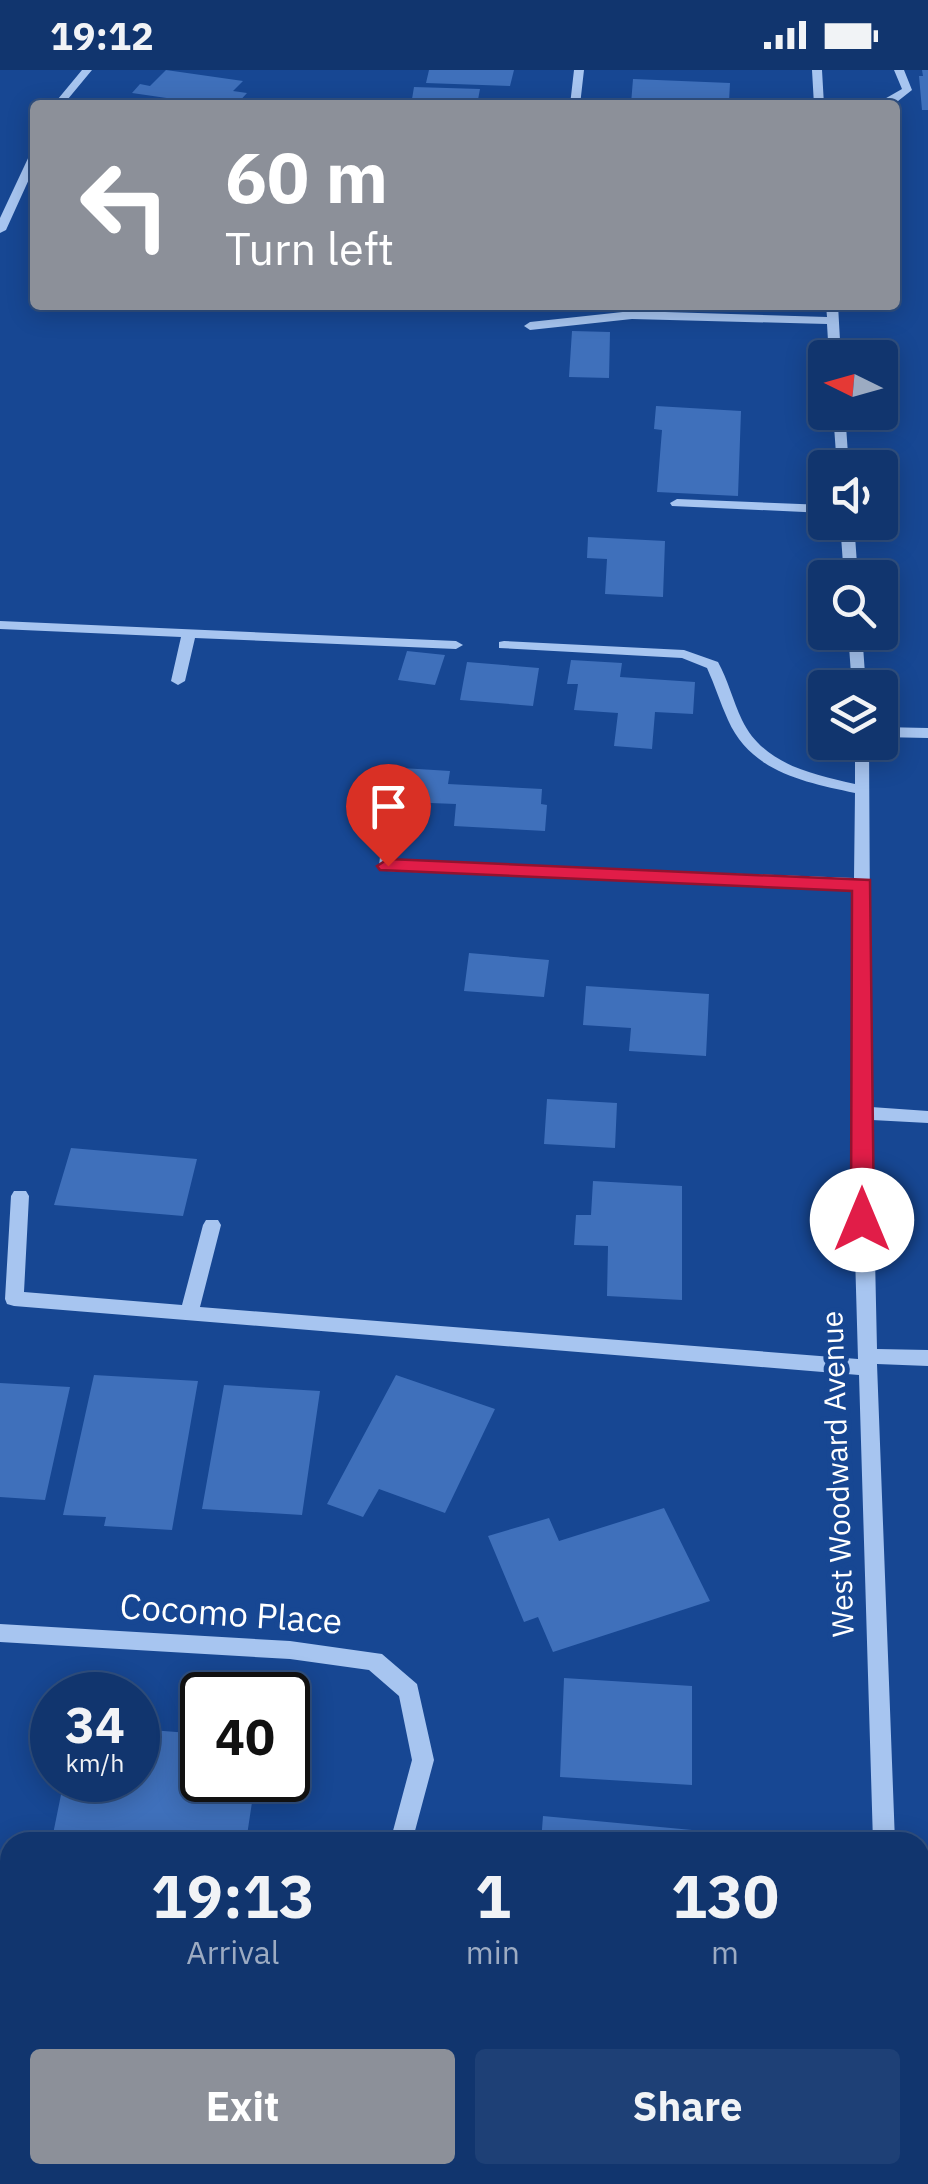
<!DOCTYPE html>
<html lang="en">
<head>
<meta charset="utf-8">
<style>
	:root { --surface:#11356e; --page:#1e4076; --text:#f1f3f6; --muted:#9cabc2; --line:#305081; --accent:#8c9099 }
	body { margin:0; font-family:"IBM Plex Sans",sans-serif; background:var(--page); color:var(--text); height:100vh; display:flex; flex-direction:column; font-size:38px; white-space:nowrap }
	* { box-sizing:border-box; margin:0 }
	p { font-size:32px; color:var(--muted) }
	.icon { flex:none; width:55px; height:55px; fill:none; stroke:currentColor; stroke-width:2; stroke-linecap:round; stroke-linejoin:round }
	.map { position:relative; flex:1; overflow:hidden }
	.drawer { position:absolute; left:0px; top:1762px; width:930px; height:352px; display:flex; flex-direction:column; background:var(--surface); border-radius:30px 30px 0 0; box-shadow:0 5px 25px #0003,0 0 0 2px var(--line) }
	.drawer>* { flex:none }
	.guide { position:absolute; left:30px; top:30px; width:870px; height:210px; border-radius:10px; box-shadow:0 5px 25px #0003,0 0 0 2px var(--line); background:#8c9099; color:#fff; overflow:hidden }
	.needle { width:65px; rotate:275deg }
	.tools { position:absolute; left:808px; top:270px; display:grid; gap:20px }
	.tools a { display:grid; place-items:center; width:90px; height:90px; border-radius:10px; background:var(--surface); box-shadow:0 5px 25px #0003,0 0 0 2px var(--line); font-size:50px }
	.speed { position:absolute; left:30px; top:1602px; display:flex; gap:20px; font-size:50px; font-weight:700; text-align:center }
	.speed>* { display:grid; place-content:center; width:130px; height:130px; border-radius:50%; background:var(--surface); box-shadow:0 5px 25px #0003,0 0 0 2px var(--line); line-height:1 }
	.speed small { font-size:25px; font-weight:400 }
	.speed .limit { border:5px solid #111; border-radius:15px; background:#fff; color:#111 }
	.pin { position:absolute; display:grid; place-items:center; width:85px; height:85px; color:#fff; margin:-102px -42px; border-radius:50% 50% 50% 0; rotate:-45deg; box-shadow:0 0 10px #0007 }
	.pin .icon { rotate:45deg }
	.me { position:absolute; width:110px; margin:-55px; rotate:0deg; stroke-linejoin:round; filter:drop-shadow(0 0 8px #0008) }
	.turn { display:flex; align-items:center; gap:35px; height:210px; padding:0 30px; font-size:45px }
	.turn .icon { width:130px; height:130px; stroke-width:2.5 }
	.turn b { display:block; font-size:70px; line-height:85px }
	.eta { display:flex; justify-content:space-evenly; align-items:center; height:170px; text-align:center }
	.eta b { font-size:60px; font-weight:800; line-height:70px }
	.primary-button { display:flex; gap:20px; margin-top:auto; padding:20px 30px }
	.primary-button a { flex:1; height:115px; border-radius:10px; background:var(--accent); color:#fff; font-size:40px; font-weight:800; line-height:115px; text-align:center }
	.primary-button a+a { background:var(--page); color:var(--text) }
	.status { display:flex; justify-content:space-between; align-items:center; height:70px; padding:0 50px; background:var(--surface); direction:ltr }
	.status svg { height:28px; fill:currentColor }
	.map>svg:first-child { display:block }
	.building { fill:#3f70bb }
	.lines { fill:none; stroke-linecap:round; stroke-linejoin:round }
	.minor { fill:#a7c5f0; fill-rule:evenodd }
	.route { fill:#e11d48; stroke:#92132f; stroke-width:2.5 }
	.labels { text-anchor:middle; stroke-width:10; stroke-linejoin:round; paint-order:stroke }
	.street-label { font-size:30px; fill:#fff; stroke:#174793 }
	.near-street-label { font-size:35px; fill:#fff; stroke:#174793 }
</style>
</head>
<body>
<div class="status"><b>19:12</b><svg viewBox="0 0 49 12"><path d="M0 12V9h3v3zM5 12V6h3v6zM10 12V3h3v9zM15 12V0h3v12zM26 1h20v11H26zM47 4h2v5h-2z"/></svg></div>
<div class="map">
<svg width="928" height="2114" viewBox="0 0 928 2114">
	<rect width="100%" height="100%" fill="#174793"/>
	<path class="building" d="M 166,0 L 243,11 L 233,21 L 247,23 L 236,35 L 215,35 L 132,23 L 140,14 L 150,16 Z
		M 429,0 L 514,0 L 510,16 L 426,13 Z
		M 922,0 L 928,0 L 928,40 L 922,40 L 919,6 L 923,6 Z
		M 633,9 L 730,13 L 729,32 L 631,34 Z
		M 414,17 L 480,19 L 477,35 L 411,35 Z
		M 572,261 L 610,262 L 609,308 L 569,307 Z
		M 656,336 L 741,341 L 738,426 L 657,422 L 662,360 L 654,359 Z
		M 588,467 L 665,471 L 663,527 L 605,524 L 607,489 L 587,488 Z
		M 407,581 L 445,585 L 435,615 L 398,610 Z
		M 571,590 L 622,593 L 620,607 L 695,612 L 693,644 L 655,642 L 652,679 L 614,676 L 618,643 L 574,640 L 578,614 L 567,614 Z
		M 467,592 L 539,598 L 533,636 L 460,630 Z
		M 386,697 L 450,701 L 448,714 L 542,719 L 541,734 L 547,735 L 545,761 L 454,756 L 456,734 L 380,731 Z
		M 469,883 L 549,890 L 544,927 L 464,921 Z
		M 586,916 L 709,924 L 706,986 L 629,981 L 631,958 L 583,955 Z
		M 547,1029 L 617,1033 L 615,1078 L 544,1074 Z
		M 71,1078 L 197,1089 L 183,1146 L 54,1135 Z
		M 593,1111 L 682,1116 L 682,1230 L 607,1226 L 608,1176 L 574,1175 L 576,1145 L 591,1145 Z
		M 94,1305 L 198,1311 L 172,1460 L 104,1456 L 106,1447 L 63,1445 Z
		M 396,1305 L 495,1339 L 445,1443 L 379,1419 L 363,1447 L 327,1434 Z
		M 0,1313 L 70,1317 L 45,1430 L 0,1427 Z
		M 224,1315 L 320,1321 L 302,1445 L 202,1439 Z
		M 664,1438 L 710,1531 L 553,1582 L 538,1547 L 524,1552 L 488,1466 L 549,1448 L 559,1471 Z
		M 564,1608 L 692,1616 L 692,1715 L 560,1707 Z
		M 138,1659 L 202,1664 L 202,1710 L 231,1710 L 230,1717 L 254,1719 L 246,1772 L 52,1769 L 64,1710 L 138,1710 Z
		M 543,1746 L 692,1760 L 692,1772 L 541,1772 Z
		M 8,1905 L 10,1905 L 10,1950 L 0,1949 Z
		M 0,1970 L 10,1971 L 10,2100 L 0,2099 Z
		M 465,2105 L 683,2105 L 683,2114 L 465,2114 Z"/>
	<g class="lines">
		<path class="minor" d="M 82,0 L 92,0 L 63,35 L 53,35 Z
			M 574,0 L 584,0 L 580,35 L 570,35 Z
			M 812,0 L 822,0 L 824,35 L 814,35 Z
			M 894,0 L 904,0 L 912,20 L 893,35 L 874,35 L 902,19 Z
			M 35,81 L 35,96 L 6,160 L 0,163 L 0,148 L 30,84 Z
			M 826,235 L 838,235 L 841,288 L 829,288 L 827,254 L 632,249 L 530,260 L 524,256 L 530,252 L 632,241 L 827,247 Z
			M 833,342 L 845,342 L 849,398 L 837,398 Z
			M 677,429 L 825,435 L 825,443 L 672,436 L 670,433 Z
			M 840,452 L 854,452 L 858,508 L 844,508 Z
			M 0,551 L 456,571 L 463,575 L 456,579 L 195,568 L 185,611 L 178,615 L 171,611 L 181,567 L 0,559 Z
			M 848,562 L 862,562 L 866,618 L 852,618 Z
			M 504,571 L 684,580 L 718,592 C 728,610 733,631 742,650 C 763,694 811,704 855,714 L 855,672 L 869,672 L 871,1037 L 928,1041 L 928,1053 L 872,1050 L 877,1279 L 928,1280 L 928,1296 L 877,1294 L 895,1772 L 873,1772 L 859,1305 L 14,1236 L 7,1234 L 5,1229 L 11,1126 L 14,1121 L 26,1121 L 29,1126 L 24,1222 L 182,1235 L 203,1155 L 206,1150 L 218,1150 L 221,1155 L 200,1237 L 858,1289 L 854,1150 L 854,819 L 387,801 L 379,796 L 382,769 L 390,764 L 398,769 L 395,791 L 854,808 L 855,723 C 804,712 751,702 728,650 C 720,633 715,615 707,598 L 682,588 L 499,578 L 499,572 Z
			M 880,657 L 928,658 L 928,668 L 880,667 Z
			M 0,1554 L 290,1571 L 382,1584 L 417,1614 L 434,1690 L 412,1772 L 390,1772 L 412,1690 L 399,1626 L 369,1600 L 290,1589 L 0,1572 Z
			M 280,2105 L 305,2105 L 302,2114 L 277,2114 Z
			M 887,2105 L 911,2105 L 912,2114 L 888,2114 Z"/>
	</g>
	<path class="route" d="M 388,789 L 870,810 L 874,1150 L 871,1156 L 862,1159 L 851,1150 L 852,821 L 380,800 L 377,796 Z"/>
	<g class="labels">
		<g class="street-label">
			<text transform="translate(838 1404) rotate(-92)" y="10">West Woodward Avenue</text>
		</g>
		<g class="near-street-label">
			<text transform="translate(231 1544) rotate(4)" y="12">Cocomo Place</text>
		</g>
	</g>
</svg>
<div class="tools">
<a><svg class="needle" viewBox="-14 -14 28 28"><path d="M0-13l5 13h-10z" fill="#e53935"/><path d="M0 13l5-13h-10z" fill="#9cabc2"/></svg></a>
<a><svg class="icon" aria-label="sound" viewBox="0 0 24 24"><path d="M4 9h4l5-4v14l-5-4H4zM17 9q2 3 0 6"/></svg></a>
<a><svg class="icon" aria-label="search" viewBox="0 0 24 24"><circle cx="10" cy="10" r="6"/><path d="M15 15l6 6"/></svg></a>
<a><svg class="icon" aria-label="layers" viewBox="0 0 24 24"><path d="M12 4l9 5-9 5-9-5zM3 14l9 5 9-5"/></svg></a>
</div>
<div class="speed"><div>34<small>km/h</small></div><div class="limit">40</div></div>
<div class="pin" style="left:388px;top:796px;background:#d93025"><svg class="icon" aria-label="arrive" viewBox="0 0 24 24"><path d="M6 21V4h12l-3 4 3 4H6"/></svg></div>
<svg class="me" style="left:862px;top:1150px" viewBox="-20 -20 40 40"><circle r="19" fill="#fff"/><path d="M0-13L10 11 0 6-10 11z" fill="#e11d48"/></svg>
<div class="guide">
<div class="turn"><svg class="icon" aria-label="left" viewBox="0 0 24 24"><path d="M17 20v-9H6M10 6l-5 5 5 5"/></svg><div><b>60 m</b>Turn left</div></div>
</div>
<section class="drawer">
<div class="eta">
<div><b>19:13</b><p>Arrival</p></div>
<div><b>1</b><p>min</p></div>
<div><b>130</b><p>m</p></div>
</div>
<div class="primary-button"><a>Exit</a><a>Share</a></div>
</section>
</div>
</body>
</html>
